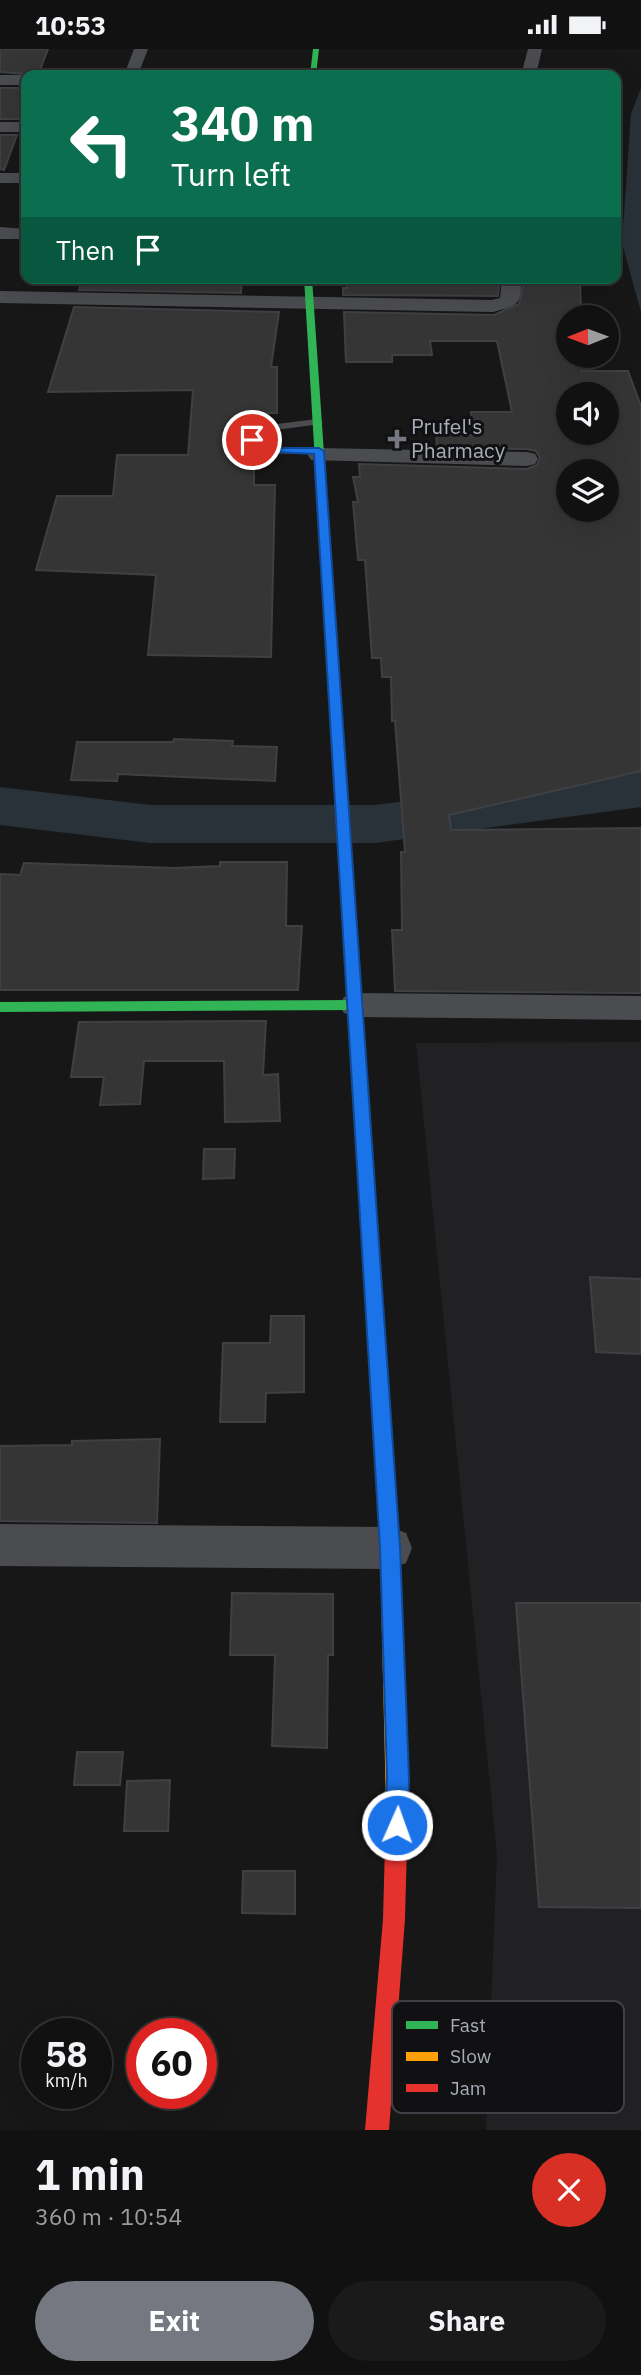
<!DOCTYPE html>
<html lang="en">
<head>
<meta charset="utf-8">
<style>
	:root { --surface:#111; --page:#1a1a1a; --text:#f1f3f6; --muted:#9c9d9f; --line:#303131; --accent:#757880 }
	body { margin:0; font-family:"IBM Plex Sans",sans-serif; background:var(--page); color:var(--text); height:100vh; display:flex; flex-direction:column; font-size:26px; white-space:nowrap }
	* { box-sizing:border-box; margin:0 }
	p { font-size:23px; color:var(--muted) }
	.icon { flex:none; width:38px; height:38px; fill:none; stroke:currentColor; stroke-width:2; stroke-linecap:round; stroke-linejoin:round }
	.map { position:relative; height:2081px; overflow:hidden }
	.side { display:flex; flex-direction:column; background:var(--surface); flex:1 }
	.side>* { flex:none }
	.hud { position:absolute; left:21px; top:21px; width:600px; height:214px; border-radius:14px; box-shadow:0 7px 28px #0002,0 0 0 2px var(--line); background:#0b6e4f; color:#fff; overflow:hidden }
	.needle { width:46px; rotate:269deg }
	.tools { position:absolute; left:556px; top:256px; display:grid; gap:14px }
	.tools a { display:grid; place-items:center; width:63px; height:63px; border-radius:50%; background:var(--surface); box-shadow:0 7px 28px #0002,0 0 0 2px var(--line); font-size:35px }
	.speed { position:absolute; left:21px; top:1969px; display:flex; gap:14px; font-size:35px; font-weight:700; text-align:center }
	.speed>* { display:grid; place-content:center; width:91px; height:91px; border-radius:50%; background:var(--surface); box-shadow:0 7px 28px #0002,0 0 0 2px var(--line); line-height:1 }
	.speed small { font-size:18px; font-weight:400 }
	.speed .limit { border:10px solid #d22; background:#fff; color:#111 }
	.pin { position:absolute; display:grid; place-items:center; width:60px; height:60px; color:#fff; margin:-30px; border:4px solid #fff; border-radius:50%; box-shadow:0 2px 7px #0007 }
	.me { position:absolute; width:77px; margin:-38px; rotate:2deg; stroke-linejoin:round; filter:drop-shadow(0 0 5px #0008) }
	.turn { display:flex; align-items:center; gap:24px; height:147px; padding:0 35px; font-size:32px }
	.turn .icon { width:91px; height:91px; stroke-width:2.5 }
	.turn b { display:block; font-size:49px; line-height:60px }
	.then { display:flex; align-items:center; height:66px; padding:0 35px; background:#0003; gap:14px; font-size:26px }
	.round { display:grid; place-items:center; flex:none; width:74px; height:74px; border-radius:37px; background:var(--page) }
	.summary { display:flex; align-items:center; justify-content:space-between; height:119px; padding:0 35px }
	h1 { font-size:42px; font-weight:700; line-height:52px }
	.action { display:flex; gap:14px; margin-top:auto; padding:14px 35px }
	.action a { flex:1; height:80px; border-radius:42px; background:var(--accent); color:#fff; font-size:28px; font-weight:700; line-height:80px; text-align:center }
	.action a+a { background:var(--page); color:var(--text) }
	.status { display:flex; justify-content:space-between; align-items:center; height:49px; padding:0 35px; background:var(--surface); direction:ltr }
	.status svg { height:19px; fill:currentColor }
	.map>svg:first-child { display:block }
	.built { fill:#212123 }
	.water { fill:#2a3239 }
	.lines { fill:none; stroke-linecap:round; stroke-linejoin:round }
	.river { fill:#2a3239; fill-rule:evenodd }
	.building { fill:#353536; stroke:#3f4043; stroke-width:2; fill-rule:evenodd }
	.lane { fill:#4b4c50; fill-rule:evenodd }
	.street { fill:#4b4c50; fill-rule:evenodd }
	.fast { fill:#30b455; fill-rule:evenodd }
	.slow { fill:#ff9f0a; fill-rule:evenodd }
	.jam { fill:#e5322d; fill-rule:evenodd }
	.route { fill:#1a73e8; stroke:#114b97; stroke-width:2 }
	.poi-dot { fill:#757880; stroke:#111113; stroke-width:2.5 }
	.labels { text-anchor:middle; stroke-width:6; stroke-linejoin:round; paint-order:stroke }
	.far-poi-label { font-size:21px; fill:#a8adb8; stroke:#111113; text-anchor:start }
	.key { fill:#111113; stroke:#3e4045; stroke-width:2 }
	.key-label { font-size:19px; fill:#a8adb8 }
</style>
</head>
<body>
<div class="status"><b>10:53</b><svg viewBox="0 0 49 12"><path d="M0 12V9h3v3zM5 12V6h3v6zM10 12V3h3v9zM15 12V0h3v12zM26 1h20v11H26zM47 4h2v5h-2z"/></svg></div>
<div class="map">
<svg width="641" height="2081" viewBox="0 0 641 2081">
	<rect width="100%" height="100%" fill="#171717"/>
	<path class="built" d="M 641,993 L 641,2081 L 486,2081 L 497,1806 L 416,994 Z"/>
	<path class="water" d="M 641,39 L 641,263 L 622,194 L 631,65 Z"/>
	<g class="lines">
		<path class="river" d="M 641,722 L 641,758 L 375,794 L 150,794 L 0,776 L 0,738 L 150,756 L 375,756 Z"/>
	</g>
	<path class="building" d="M 0,0 L 48,0 L 38,26 L 0,23 Z
		M 0,39 L 26,39 L 26,59 L 22,70 L 0,70 Z
		M 0,86 L 17,86 L 4,121 L 0,120 Z
		M 83,229 L 242,229 L 241,244 L 79,241 Z
		M 385,229 L 385,234 L 499,235 L 498,247 L 343,246 L 343,239 L 347,239 L 346,230 Z
		M 525,229 L 580,230 L 581,268 L 569,268 L 569,306 L 581,306 L 581,322 L 628,322 L 641,357 L 641,722 L 449,766 L 451,781 L 641,779 L 641,944 L 395,942 L 392,881 L 402,881 L 401,803 L 405,803 L 395,672 L 392,672 L 391,628 L 382,628 L 381,609 L 372,609 L 365,511 L 358,511 L 353,453 L 358,453 L 353,428 L 360,428 L 359,415 L 527,420 L 537,416 L 540,409 L 536,402 L 527,400 L 437,399 L 436,386 L 474,386 L 471,363 L 512,363 L 497,292 L 430,292 L 432,306 L 392,306 L 392,313 L 346,313 L 344,263 L 494,266 L 519,255 ZM 569,345 L 607,345 L 607,383 L 569,383 ZM 569,422 L 607,422 L 607,460 L 569,460 Z
		M 74,258 L 279,263 L 271,318 L 277,318 L 277,364 L 255,364 L 255,379 L 243,392 L 245,400 L 254,404 L 254,436 L 275,436 L 271,608 L 148,606 L 156,526 L 36,521 L 57,447 L 113,447 L 117,406 L 188,406 L 193,341 L 48,343 Z
		M 174,690 L 233,692 L 232,697 L 277,698 L 275,732 L 118,725 L 117,732 L 71,731 L 77,693 L 173,693 Z
		M 220,813 L 287,813 L 286,877 L 302,877 L 298,941 L 0,941 L 0,825 L 20,826 L 24,814 L 174,819 L 220,817 Z
		M 266,972 L 263,1026 L 278,1025 L 280,1072 L 225,1073 L 224,1012 L 144,1012 L 140,1055 L 100,1056 L 104,1028 L 71,1028 L 79,973 Z
		M 204,1100 L 235,1100 L 234,1129 L 203,1130 Z
		M 590,1228 L 641,1230 L 641,1305 L 596,1303 Z
		M 271,1267 L 304,1267 L 304,1343 L 266,1344 L 265,1373 L 220,1373 L 223,1294 L 270,1294 Z
		M 160,1390 L 157,1474 L 0,1472 L 0,1397 L 72,1396 L 72,1392 Z
		M 232,1544 L 333,1545 L 333,1606 L 328,1606 L 327,1699 L 272,1697 L 275,1606 L 230,1606 Z
		M 516,1554 L 641,1554 L 641,1859 L 539,1858 Z
		M 77,1703 L 123,1703 L 120,1736 L 74,1736 Z
		M 170,1731 L 168,1782 L 124,1782 L 127,1732 Z
		M 243,1822 L 295,1822 L 295,1865 L 242,1864 Z"/>
	<g class="lines">
		<path class="lane" d="M 317,370 L 323,373 L 321,375 L 268,382 L 258,391 L 259,397 L 266,399 L 319,399 L 323,400 L 323,404 L 266,405 L 248,399 L 246,391 L 261,377 Z"/>
		<path class="street" d="M 134,0 L 148,0 L 138,26 L 124,26 Z
			M 528,0 L 542,0 L 536,26 L 521,26 Z
			M 0,26 L 26,26 L 26,36 L 0,36 Z
			M 0,73 L 26,73 L 26,83 L 0,83 Z
			M 0,124 L 26,124 L 26,134 L 0,134 Z
			M 0,178 L 26,180 L 26,190 L 0,190 Z
			M 502,229 L 522,229 C 520,256 520,256 493,263 L 0,254 L 0,242 L 492,251 L 500,249 Z
			M 319,399 L 527,403 L 535,405 L 538,410 L 535,415 L 527,417 L 311,411 L 308,406 L 311,401 Z
			M 356,944 L 641,947 L 641,971 L 356,968 L 344,964 L 339,956 L 344,948 Z
			M 0,1475 L 390,1478 L 406,1484 L 412,1499 L 406,1514 L 390,1520 L 0,1517 Z"/>
		<path class="fast" d="M 313,0 L 319,0 L 316,26 L 310,26 Z
			M 304,229 L 312,229 L 360,932 L 353,937 L 346,932 Z
			M 356,951 L 364,956 L 356,961 L 0,963 L 0,953 Z"/>
		<path class="slow" d="M 376,1279 L 382,1282 L 385,1287 L 400,1499 L 408,1759 L 405,1767 L 397,1770 L 389,1767 L 386,1759 L 380,1499 L 367,1287 L 370,1282 Z"/>
		<path class="jam" d="M 353,927 L 360,932 L 385,1287 L 382,1292 L 376,1295 L 370,1292 L 367,1287 L 346,932 Z
			M 397,1748 L 405,1751 L 408,1759 L 405,1870 L 389,2081 L 365,2081 L 383,1870 L 386,1759 L 389,1751 Z"/>
	</g>
	<path class="route" d="M 248,389 L 255,389 L 259,397 L 266,399 L 319,399 L 324,402 L 400,1499 L 409,1729 L 408,1776 L 404,1784 L 397,1787 L 389,1784 L 385,1776 L 387,1729 L 380,1499 L 314,405 L 254,402 L 249,399 Z"/>
	<path class="poi-dot" d="M393.5 379.5h7v7h7v7h-7v7h-7v-7h-7v-7h7z"/>
	<g class="labels">
		<g class="far-poi-label">
			<text x="411" y="385">Prufel's<tspan x="411" dy="24">Pharmacy</tspan></text>
		</g>
	</g>
	<rect x="392" y="1952" width="232" height="112" rx="10" class="key"/>
	<rect x="406" y="1972" width="32" height="8" fill="#30b455"/>
	<rect x="406" y="2003" width="32" height="9" fill="#ff9f0a"/>
	<rect x="406" y="2035" width="32" height="8" fill="#e5322d"/>
	<g class="key-label">
		<text x="450" y="1983">Fast</text>
		<text x="450" y="2014">Slow</text>
		<text x="450" y="2046">Jam</text>
	</g>
</svg>
<div class="tools">
<a><svg class="needle" viewBox="-14 -14 28 28"><path d="M0-13l5 13h-10z" fill="#e53935"/><path d="M0 13l5-13h-10z" fill="#9c9d9f"/></svg></a>
<a><svg class="icon" aria-label="sound" viewBox="0 0 24 24"><path d="M4 9h4l5-4v14l-5-4H4zM17 9q2 3 0 6"/></svg></a>
<a><svg class="icon" aria-label="layers" viewBox="0 0 24 24"><path d="M12 4l9 5-9 5-9-5zM3 14l9 5 9-5"/></svg></a>
</div>
<div class="speed"><div>58<small>km/h</small></div><div class="limit">60</div></div>
<div class="pin" style="left:252px;top:391px;background:#d93025"><svg class="icon" aria-label="arrive" viewBox="0 0 24 24"><path d="M6 21V4h12l-3 4 3 4H6"/></svg></div>
<svg class="me" style="left:397px;top:1776px" viewBox="-20 -20 40 40"><circle r="17" fill="#1a73e8" stroke="#fff" stroke-width="3"/><path d="M0-11L8 9 0 5-8 9z" fill="#fff"/></svg>
<div class="hud">
<div class="turn"><svg class="icon" aria-label="left" viewBox="0 0 24 24"><path d="M17 20v-9H6M10 6l-5 5 5 5"/></svg><div><b>340 m</b>Turn left</div></div>
<div class="then">Then<svg class="icon" aria-label="arrive" viewBox="0 0 24 24"><path d="M6 21V4h12l-3 4 3 4H6"/></svg></div>
</div>
</div>
<section class="side">
<div class="summary"><div><h1>1 min</h1><p>360 m · 10:54</p></div><a class="round" style="background:#d93025;color:#fff"><svg class="icon" aria-label="close" viewBox="0 0 24 24"><path d="M6 6l12 12M18 6L6 18"/></svg></a></div>
<div class="action"><a>Exit</a><a>Share</a></div>
</section>
</body>
</html>
